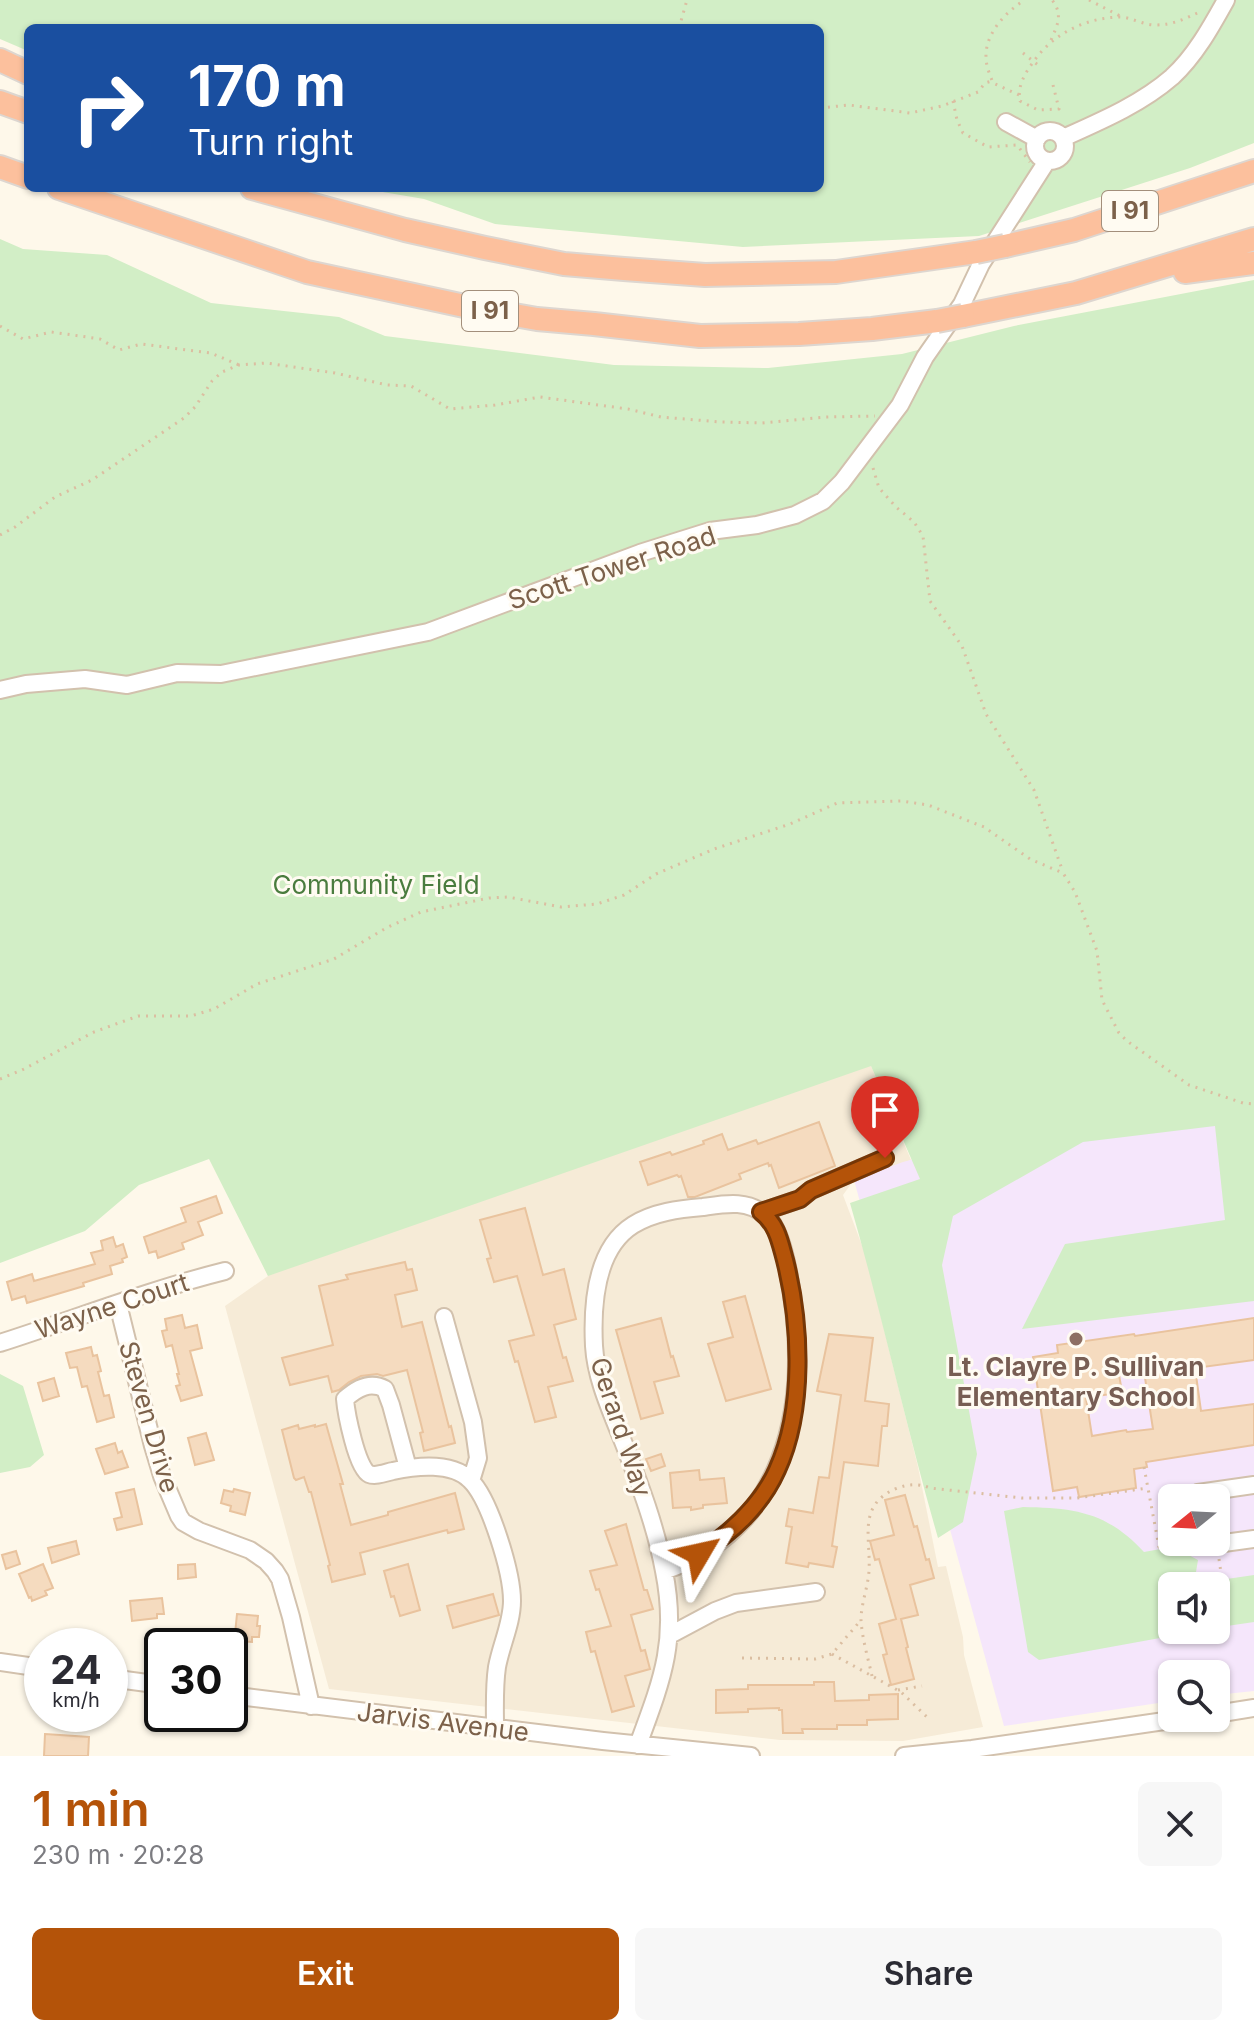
<!DOCTYPE html>
<html lang="en">
<head>
<meta charset="utf-8">
<style>
	:root { --surface:#fff; --page:#f7f7f7; --text:#2b2b33; --muted:#7c7c81; --accent:#b45309 }
	body { margin:0; font-family:Inter,sans-serif; background:var(--page); color:var(--text); height:100vh; display:flex; flex-direction:column; font-size:30px; white-space:nowrap }
	* { box-sizing:border-box; margin:0 }
	p { font-size:26px; color:var(--muted) }
	.icon { flex:none; width:44px; height:44px; fill:none; stroke:currentColor; stroke-width:2; stroke-linecap:round; stroke-linejoin:round }
	.map { position:relative; height:1756px; overflow:hidden }
	.panel { display:flex; flex-direction:column; background:var(--surface); flex:1 }
	.panel>* { flex:none }
	.guide { position:absolute; left:24px; top:24px; width:800px; height:168px; border-radius:12px; box-shadow:0 2px 6px #0004; background:#1a4fa0; color:#fff; overflow:hidden }
	.needle { width:52px; rotate:252deg }
	.fabs { position:absolute; left:1158px; top:1484px; display:grid; gap:16px }
	.fabs a { display:grid; place-items:center; width:72px; height:72px; border-radius:12px; background:var(--surface); box-shadow:0 2px 6px #0004; font-size:40px }
	.speed { position:absolute; left:24px; top:1628px; display:flex; gap:16px; font-size:40px; font-weight:700; text-align:center }
	.speed>* { display:grid; place-content:center; width:104px; height:104px; border-radius:50%; background:var(--surface); box-shadow:0 2px 6px #0004; line-height:1 }
	.speed small { font-size:20px; font-weight:400 }
	.speed .limit { border:4px solid #111; border-radius:12px; background:#fff; color:#111 }
	.pin { position:absolute; display:grid; place-items:center; width:68px; height:68px; color:#fff; margin:-82px -34px; border-radius:50% 50% 50% 0; rotate:-45deg; box-shadow:0 0 8px #0007 }
	.pin .icon { rotate:45deg }
	.me { position:absolute; width:88px; margin:-44px; rotate:54deg; stroke-linejoin:round; filter:drop-shadow(0 0 6px #0008) }
	.turn { display:flex; align-items:center; gap:28px; height:168px; padding:0 32px; font-size:36px }
	.turn .icon { width:104px; height:104px; stroke-width:2.5 }
	.turn b { display:block; font-size:56px; line-height:68px }
	.round { display:grid; place-items:center; flex:none; width:84px; height:84px; border-radius:12px; background:var(--page) }
	.summary { display:flex; align-items:center; justify-content:space-between; height:136px; padding:0 32px }
	h1 { font-size:48px; font-weight:600; line-height:60px; color:var(--accent) }
	.button { display:flex; gap:16px; margin-top:auto; padding:16px 32px }
	.button a { flex:1; height:92px; border-radius:12px; background:var(--accent); color:#fff; font-size:32px; font-weight:600; line-height:92px; text-align:center }
	.button a+a { background:var(--page); color:var(--text) }
	.map>svg:first-child { display:block }
	.residential { fill:#f6ebd7 }
	.education { fill:#f5e6fb; fill-rule:evenodd }
	.green { fill:#d2eec6 }
	.building { fill:#f5dbbf; stroke:#e9c39e; stroke-width:2; fill-rule:evenodd }
	.lines { fill:none; stroke-linecap:round; stroke-linejoin:round }
	.minor-casing { stroke:#d2c1ad; stroke-width:20 }
	.highway-casing { stroke:#ddd6d0; stroke-width:26 }
	.path { stroke:#dbbea1; stroke-width:3; stroke-dasharray:2 6; stroke-linecap:butt }
	.minor { stroke:#fff; stroke-width:16 }
	.highway { stroke:#fcc09d; stroke-width:22 }
	.highway-bridge-casing { stroke:#ddd6d0; stroke-width:26; stroke-linecap:butt }
	.highway-bridge { stroke:#fcc09d; stroke-width:22 }
	.route-casing { stroke:#753606; stroke-width:20 }
	.route { stroke:#b45309; stroke-width:14 }
	.education-dot { fill:#8d6e63; stroke:#fffbf2; stroke-width:3 }
	.labels { text-anchor:middle; stroke-width:6; stroke-linejoin:round; paint-order:stroke }
	.shield { fill:#fffbf2; stroke:#a38f7c; stroke-width:2 }
	.shield-label { font-size:24px; font-weight:bold; fill:#7c614a }
	.street-label { font-size:26px; fill:#7c614a; stroke:#fffbf2 }
	.park-label { font-size:26px; fill:#4a7c3e; stroke:#fffbf2 }
	.education-label { font-size:26px; font-weight:bold; fill:#785e54; stroke:#fffbf2 }
</style>
</head>
<body>
<div class="map">
<svg width="1254" height="1756" viewBox="0 0 1254 1756">
	<rect width="100%" height="100%" fill="#fef8ea"/>
	<path class="residential" d="M 863,1052 L 871,1066 L 911,1160 L 854,1180 L 843,1195 L 866,1256 L 918,1467 L 938,1567 L 946,1566 L 963,1637 L 964,1655 L 983,1727 L 903,1741 L 780,1740 L 329,1689 L 225,1306 L 268,1276 L 262,1263 Z"/>
	<path class="education" d="M 1254,1054 L 1254,1691 L 1216,1695 L 1216,1674 L 1172,1674 L 1172,1701 L 1004,1726 L 854,1180 L 903,1162 L 966,1145 ZM 1172,1498 L 1216,1498 L 1216,1542 L 1172,1542 ZM 1172,1586 L 1216,1586 L 1216,1630 L 1172,1630 Z"/>
	<path class="green" d="M 0,0 L 1254,0 L 1254,143 L 1190,168 L 979,236 L 743,247 L 495,224 L 424,199 L 359,188 L 820,188 L 820,28 L 28,28 L 28,51 L 0,39 Z
		M 0,239 L 23,249 L 107,255 L 211,303 L 339,317 L 385,336 L 614,365 L 768,368 L 902,354 L 1014,326 L 1254,280 L 1254,1301 L 1022,1329 L 1065,1244 L 1225,1220 L 1215,1126 L 1083,1142 L 953,1216 L 942,1265 L 977,1454 L 963,1522 L 938,1538 C 906,1427 882,1314 850,1203 L 920,1179 L 871,1066 L 268,1276 L 209,1159 L 139,1185 L 85,1231 L 0,1263 Z
		M 0,1374 L 23,1386 L 44,1455 L 30,1467 L 0,1473 Z
		M 1023,1507 C 1075,1508 1107,1512 1144,1552 L 1177,1546 L 1181,1551 L 1198,1560 L 1196,1572 L 1199,1586 L 1172,1586 L 1172,1630 L 1181,1630 L 1182,1634 L 1039,1660 L 1028,1652 L 1004,1511 Z
		M 1254,1575 L 1254,1622 L 1227,1626 L 1220,1580 Z"/>
	<path class="building" d="M 819,1122 L 835,1166 L 779,1188 L 771,1165 L 769,1166 L 768,1163 L 739,1174 L 741,1179 L 695,1197 L 688,1197 L 681,1176 L 679,1177 L 677,1175 L 648,1185 L 640,1162 L 670,1152 L 672,1155 L 704,1144 L 703,1141 L 722,1134 L 728,1150 L 756,1140 L 758,1144 Z
		M 216,1196 L 222,1213 L 198,1222 L 203,1235 L 182,1243 L 184,1249 L 158,1258 L 156,1251 L 149,1253 L 144,1237 L 186,1222 L 181,1208 Z
		M 525,1208 L 543,1275 L 564,1269 L 576,1319 L 554,1325 L 563,1358 L 566,1357 L 573,1381 L 548,1387 L 556,1417 L 535,1422 L 518,1361 L 515,1362 L 509,1341 L 534,1335 L 517,1276 L 494,1282 L 487,1259 L 491,1258 L 480,1220 Z
		M 113,1237 L 116,1247 L 123,1244 L 127,1257 L 122,1259 L 123,1262 L 110,1266 L 112,1274 L 83,1283 L 84,1286 L 27,1303 L 25,1296 L 12,1300 L 7,1282 L 32,1274 L 34,1281 L 95,1264 L 91,1253 L 103,1250 L 101,1241 Z
		M 405,1262 L 407,1270 L 412,1269 L 417,1290 L 395,1295 L 402,1327 L 422,1322 L 449,1427 L 451,1426 L 455,1443 L 424,1451 L 420,1433 L 423,1432 L 407,1370 L 383,1376 L 377,1374 L 361,1376 L 349,1382 L 339,1390 L 332,1392 L 328,1376 L 290,1385 L 282,1358 L 333,1345 L 319,1286 L 348,1279 L 346,1275 Z
		M 745,1296 L 771,1389 L 726,1401 L 708,1344 L 733,1337 L 723,1302 Z
		M 182,1315 L 185,1328 L 197,1325 L 202,1348 L 190,1351 L 202,1395 L 181,1401 L 176,1386 L 180,1385 L 177,1374 L 179,1374 L 172,1345 L 166,1347 L 162,1331 L 167,1330 L 165,1319 Z
		M 661,1318 L 671,1357 L 673,1356 L 679,1376 L 654,1382 L 663,1413 L 641,1419 L 616,1330 Z
		M 1254,1318 L 1254,1360 L 1195,1368 L 1201,1411 L 1254,1404 L 1254,1445 L 1146,1462 L 1147,1467 L 1134,1469 L 1136,1488 L 1079,1497 L 1077,1487 L 1053,1491 L 1033,1357 L 1058,1353 L 1057,1345 L 1134,1334 L 1135,1336 ZM 1143,1365 L 1153,1429 L 1127,1432 L 1126,1430 L 1092,1436 L 1086,1398 L 1122,1392 L 1118,1369 Z
		M 829,1334 L 873,1338 L 865,1401 L 889,1404 L 887,1426 L 882,1426 L 878,1466 L 844,1462 L 832,1546 L 837,1547 L 833,1567 L 809,1563 L 808,1567 L 786,1563 L 792,1527 L 786,1526 L 789,1509 L 813,1513 L 819,1477 L 829,1478 L 841,1395 L 817,1391 Z
		M 91,1347 L 93,1356 L 97,1355 L 101,1371 L 98,1372 L 104,1396 L 109,1395 L 114,1417 L 97,1422 L 87,1386 L 82,1387 L 77,1367 L 70,1368 L 66,1353 Z
		M 54,1378 L 59,1396 L 43,1401 L 38,1383 Z
		M 326,1424 L 343,1484 L 340,1484 L 351,1525 L 388,1515 L 388,1512 L 455,1493 L 464,1529 L 448,1533 L 447,1530 L 360,1553 L 365,1574 L 332,1582 L 328,1566 L 330,1565 L 311,1492 L 309,1492 L 304,1477 L 296,1480 L 294,1478 L 282,1430 L 298,1425 L 299,1429 L 315,1425 L 315,1427 Z
		M 206,1433 L 214,1460 L 195,1465 L 188,1438 Z
		M 115,1443 L 118,1453 L 122,1451 L 128,1467 L 105,1474 L 96,1449 Z
		M 661,1454 L 665,1466 L 651,1471 L 646,1459 Z
		M 699,1470 L 700,1480 L 724,1478 L 727,1503 L 703,1505 L 703,1508 L 691,1510 L 691,1507 L 673,1508 L 670,1473 Z
		M 134,1489 L 142,1524 L 117,1530 L 114,1519 L 122,1517 L 116,1493 Z
		M 234,1489 L 250,1493 L 245,1515 L 230,1511 L 231,1506 L 221,1503 L 224,1490 L 233,1492 Z
		M 905,1495 L 914,1527 L 917,1526 L 926,1560 L 929,1559 L 934,1578 L 910,1585 L 918,1615 L 901,1619 L 908,1647 L 906,1648 L 914,1679 L 891,1685 L 883,1655 L 887,1654 L 879,1624 L 896,1619 L 879,1559 L 875,1560 L 870,1541 L 894,1535 L 885,1500 Z
		M 626,1524 L 644,1590 L 647,1590 L 653,1609 L 631,1615 L 641,1651 L 645,1650 L 650,1669 L 625,1676 L 634,1706 L 612,1712 L 595,1651 L 591,1652 L 586,1632 L 611,1626 L 599,1589 L 596,1590 L 590,1571 L 617,1565 L 605,1531 Z
		M 76,1541 L 79,1554 L 52,1563 L 48,1548 Z
		M 16,1551 L 20,1564 L 6,1569 L 2,1555 Z
		M 43,1564 L 53,1588 L 45,1591 L 47,1595 L 32,1601 L 31,1597 L 29,1598 L 19,1574 Z
		M 195,1564 L 196,1577 L 178,1579 L 178,1565 Z
		M 408,1564 L 420,1610 L 400,1616 L 394,1596 L 391,1597 L 384,1571 Z
		M 493,1594 L 499,1615 L 453,1628 L 447,1606 Z
		M 162,1598 L 164,1614 L 157,1614 L 157,1618 L 132,1621 L 130,1601 Z
		M 237,1614 L 258,1616 L 257,1626 L 260,1626 L 259,1637 L 252,1637 L 252,1642 L 238,1641 L 239,1635 L 235,1634 Z
		M 814,1682 L 834,1682 L 835,1701 L 869,1700 L 869,1695 L 898,1694 L 898,1719 L 867,1720 L 867,1725 L 837,1725 L 837,1729 L 802,1729 L 803,1733 L 783,1733 L 782,1710 L 779,1710 L 779,1708 L 748,1709 L 748,1712 L 716,1713 L 716,1690 L 748,1689 L 748,1685 L 814,1685 Z
		M 45,1734 L 89,1737 L 88,1756 L 44,1756 Z"/>
	<g class="lines">
		<g class="minor-casing">
			<path id="minor" d="M 1006,122 L 1037,139
				M1035 146a15 15 0 1 1 30 0a15 15 0 1 1-30 0Z
				M 1063,138 C 1101,121 1141,104 1172,77 C 1195,56 1211,27 1226,0
				M 0,690 L 26,684 L 85,679 L 127,685 L 177,673 L 221,674 L 428,632 L 640,553 L 710,531 L 757,525 L 795,515 L 823,501 L 842,482 L 900,405 L 925,357 L 962,304 L 981,264 L 1047,161
				M 761,1212 L 800,1199 L 811,1190 L 885,1158
				M 118,1304 L 153,1446 L 162,1476 L 179,1516 L 183,1522 L 199,1531 L 250,1550 L 266,1561 L 275,1571 L 280,1579 L 291,1617 L 311,1706
				M 444,1317 L 473,1422 L 478,1458 L 471,1481
				M 0,1343 C 75,1319 149,1290 225,1271
				M 408,1468 L 391,1405 L 385,1389 C 370,1381 357,1388 345,1399 C 346,1412 357,1469 369,1474 C 376,1477 387,1472 393,1471 C 416,1466 452,1462 470,1480 C 490,1499 512,1573 512,1601 C 512,1623 501,1645 497,1667 C 494,1687 495,1708 495,1728
				M 1188,1498 L 1198,1493 L 1254,1485
				M 1197,1542 L 1202,1546 L 1254,1539
				M 670,1635 L 715,1611 L 736,1603 L 816,1592
				M 0,1662 L 42,1668
				M 110,1678 L 162,1685
				M 230,1695 L 603,1741 L 751,1756
				M 1216,1714 L 1254,1708
				M 638,1745 C 662,1680 678,1641 664,1571 C 785,1529 809,1408 792,1295 C 789,1275 782,1229 766,1216 C 748,1199 724,1204 703,1207 C 679,1209 654,1212 633,1225 C 595,1249 592,1306 594,1346 C 596,1380 612,1413 624,1444 C 640,1485 656,1527 664,1571
				M 904,1756 L 972,1749 L 1185,1718"/>
		</g>
		<g class="highway-casing">
			<path id="highway" d="M 0,60 L 28,73
				M 0,102 L 28,112
				M 0,167 L 28,177
				M 59,188 L 307,272 L 469,307 L 537,319 L 594,324 L 700,336 L 799,334 L 872,329 L 937,321
				M 252,188 L 405,230 L 485,248 L 564,264 L 624,269 L 705,275 L 836,272 L 976,252
				M 1005,246 L 1074,230 L 1254,171
				M 1185,272 L 1254,263
				M 963,316 L 1076,293 L 1254,239"/>
		</g>
		<path class="path" d="M 1089,0 L 1122,17
			M 679,28 L 687,0
			M 1051,40 C 1058,24 1063,14 1052,0
			M 1023,53 L 1038,65
			M 1053,85 L 1059,109 L 1038,110 L 1020,101 C 1017,86 1025,73 1034,61 C 1053,34 1085,18 1119,17 C 1131,17 1143,25 1155,25 C 1174,25 1186,18 1202,11
			M 1019,95 L 993,83 C 990,75 986,66 986,57 C 985,34 1006,11 1025,0
			M 953,101 L 957,120 L 963,133 L 988,147 L 1017,145 L 1030,162
			M 820,108 L 849,105 L 910,113 L 942,106 L 978,92 L 985,83 L 992,81
			M 0,326 L 23,339 L 51,332 L 73,335 L 100,339 L 119,350 L 141,344 L 211,353 L 239,365
			M 873,468 L 879,488 L 896,507 L 914,522 L 923,536 L 930,601 L 962,646 L 986,714 L 1034,790 L 1063,872
			M 0,535 L 15,527 L 55,497 L 92,480 L 184,418 L 195,407 L 212,381 L 222,372 L 239,365 L 266,363 L 335,373 L 387,385 L 411,386 L 450,409 L 495,405 L 540,397 L 628,409 L 661,417 L 721,422 L 762,423 L 826,417 L 875,416
			M 0,1079 L 22,1070 L 94,1032 L 138,1016 L 191,1016 L 214,1009 L 257,984 L 334,959 L 386,928 L 421,912 L 489,898 L 508,897 L 561,907 L 597,904 L 624,895 L 656,874 L 714,849 L 790,824 L 837,803 L 902,801 L 928,805 L 984,827 L 1030,859 L 1063,873 L 1075,892 L 1097,951 L 1102,1000 L 1119,1033 L 1127,1041 L 1189,1085 L 1243,1103 L 1254,1104
			M 1144,1467 L 1159,1547 L 1176,1544
			M 1219,1559 L 1222,1580
			M 832,1654 L 901,1692 L 929,1719
			M 742,1658 L 815,1659 L 832,1654 L 861,1620
			M 872,1676 C 868,1658 862,1638 861,1620 C 861,1604 868,1587 869,1571 C 871,1538 857,1506 895,1489 C 907,1484 918,1483 930,1488 L 1022,1498 L 1077,1498 L 1148,1488
			M 898,1690 L 922,1686"/>
		<use href="#minor" class="minor"/>
		<use href="#highway" class="highway"/>
		<g class="highway-bridge-casing">
			<path id="highway-bridge" d="M 976,252 L 1005,246
				M 937,321 L 963,316"/>
		</g>
		<use href="#highway-bridge" class="highway-bridge"/>
	</g>
	<g class="lines">
		<g class="route-casing">
			<path id="route" d="M 699,1554 C 732,1532 761,1506 777,1470 C 805,1409 801,1324 785,1260 C 780,1242 777,1224 761,1212 L 800,1199 L 811,1190 L 885,1158"/>
		</g>
		<use href="#route" class="route"/>
	</g>
	<circle class="education-dot" cx="1076" cy="1339" r="8"/>
	<g class="labels">
		<g class="shield">
			<rect x="1102" y="191" width="56" height="40" rx="6"/>
			<rect x="462" y="291" width="56" height="40" rx="6"/>
		</g>
		<g class="shield-label">
			<text x="1130" y="219">I 91</text>
			<text x="490" y="319">I 91</text>
		</g>
		<g class="street-label">
			<text transform="translate(612 568) rotate(-18)" y="9">Scott Tower Road</text>
			<text transform="translate(112 1306) rotate(-18)" y="9">Wayne Court</text>
			<text transform="translate(149 1417) rotate(74)" y="9">Steven Drive</text>
			<text transform="translate(621 1427) rotate(72)" y="9">Gerard Way</text>
			<text transform="translate(443 1722) rotate(7)" y="9">Jarvis Avenue</text>
		</g>
		<g class="park-label">
			<text x="376" y="894">Community Field</text>
		</g>
		<g class="education-label">
			<text x="1076" y="1376">Lt. Clayre P. Sullivan<tspan x="1076" dy="30">Elementary School</tspan></text>
		</g>
	</g>
</svg>
<div class="fabs">
<a><svg class="needle" viewBox="-14 -14 28 28"><path d="M0-13l5 13h-10z" fill="#e53935"/><path d="M0 13l5-13h-10z" fill="#7c7c81"/></svg></a>
<a><svg class="icon" aria-label="sound" viewBox="0 0 24 24"><path d="M4 9h4l5-4v14l-5-4H4zM17 9q2 3 0 6"/></svg></a>
<a><svg class="icon" aria-label="search" viewBox="0 0 24 24"><circle cx="10" cy="10" r="6"/><path d="M15 15l6 6"/></svg></a>
</div>
<div class="speed"><div>24<small>km/h</small></div><div class="limit">30</div></div>
<div class="pin" style="left:885px;top:1158px;background:#d93025"><svg class="icon" aria-label="arrive" viewBox="0 0 24 24"><path d="M6 21V4h12l-3 4 3 4H6"/></svg></div>
<svg class="me" style="left:699px;top:1554px" viewBox="-20 -20 40 40"><path d="M0-17L14 15 0 8-14 15z" fill="#b45309" stroke="#fff" stroke-width="4"/></svg>
<div class="guide">
<div class="turn"><svg class="icon" aria-label="right" viewBox="0 0 24 24"><path d="M7 20v-9h11M14 6l5 5-5 5"/></svg><div><b>170 m</b>Turn right</div></div>
</div>
</div>
<section class="panel">
<div class="summary"><div><h1>1 min</h1><p>230 m · 20:28</p></div><a class="round"><svg class="icon" aria-label="close" viewBox="0 0 24 24"><path d="M6 6l12 12M18 6L6 18"/></svg></a></div>
<div class="button"><a>Exit</a><a>Share</a></div>
</section>
</body>
</html>
